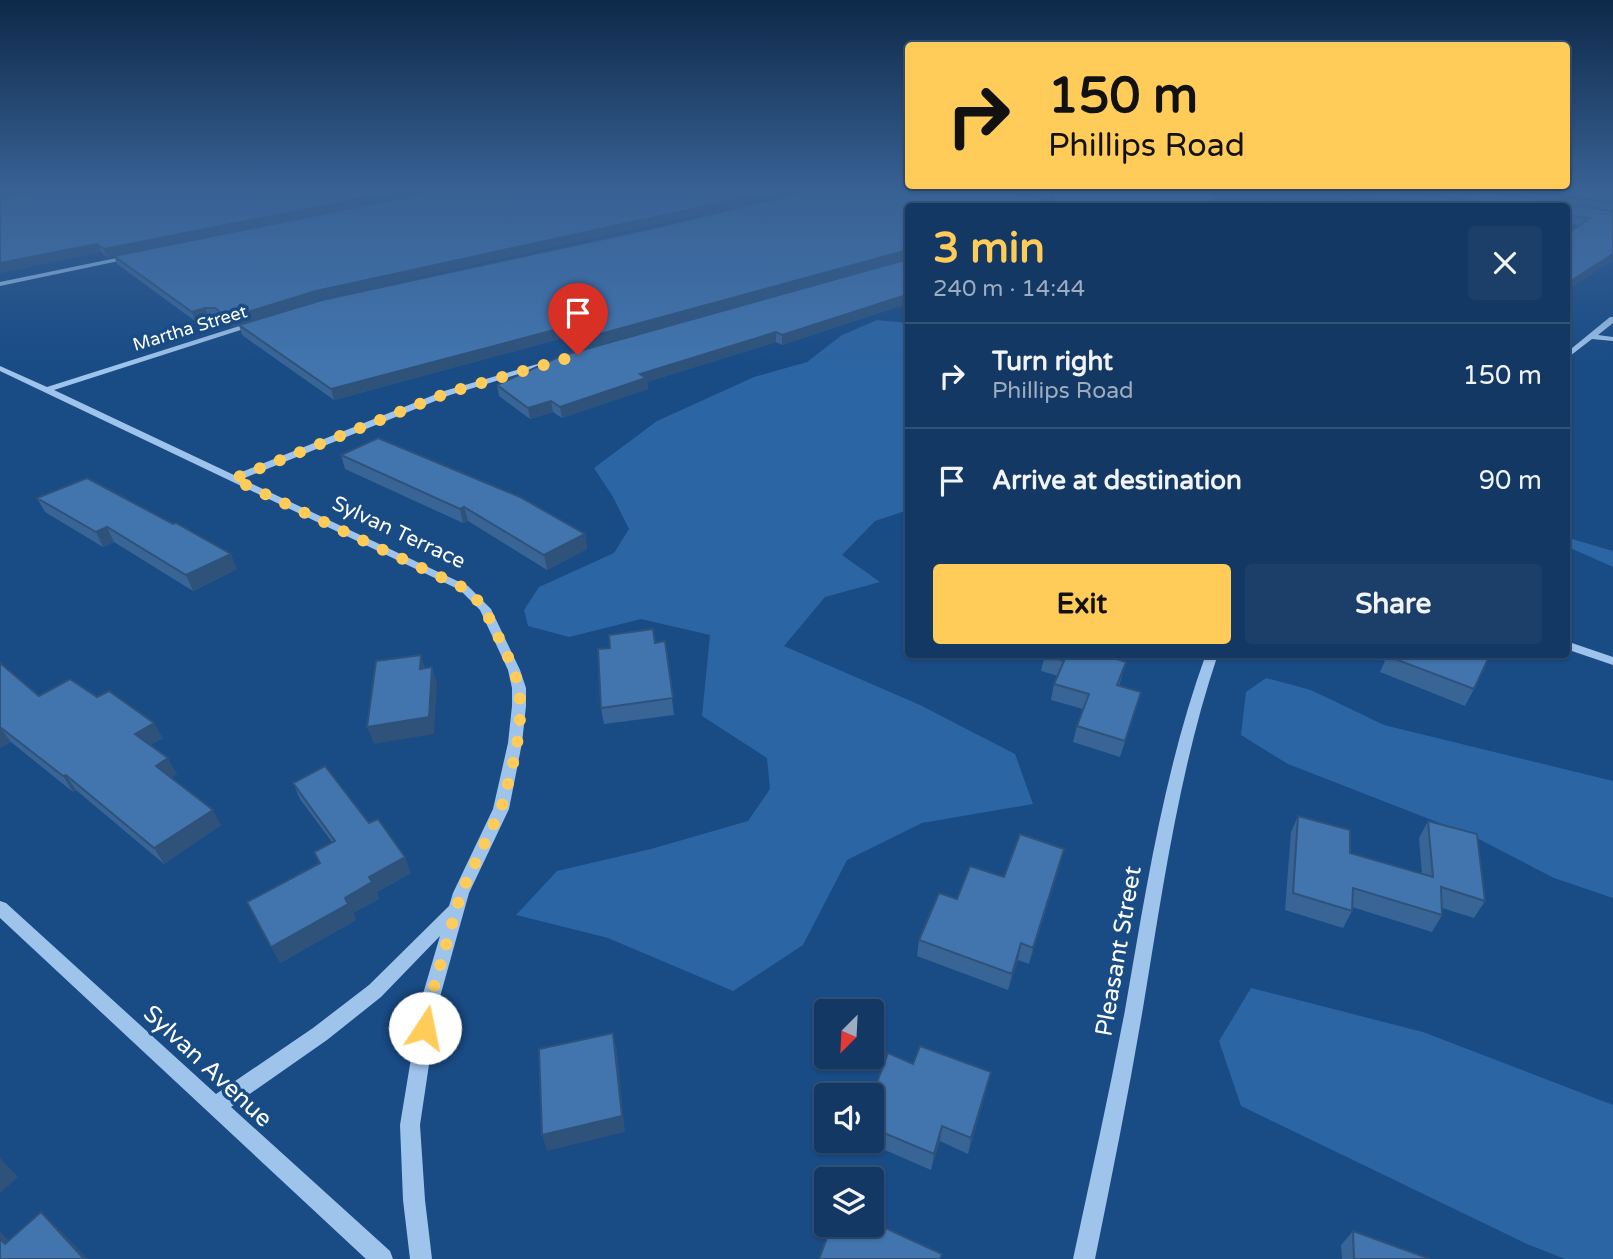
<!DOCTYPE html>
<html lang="en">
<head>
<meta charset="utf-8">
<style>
	:root { --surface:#133864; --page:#1c3f6a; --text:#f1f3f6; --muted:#9dacbf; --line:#325278; --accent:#ffcc5a }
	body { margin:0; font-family:"Varela Round",sans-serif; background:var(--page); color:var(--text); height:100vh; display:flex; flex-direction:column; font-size:26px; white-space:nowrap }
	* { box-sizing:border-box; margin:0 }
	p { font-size:23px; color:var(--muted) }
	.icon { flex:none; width:38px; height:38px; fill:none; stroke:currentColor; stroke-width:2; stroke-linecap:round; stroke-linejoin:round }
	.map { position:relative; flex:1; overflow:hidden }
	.side { position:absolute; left:905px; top:203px; width:665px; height:455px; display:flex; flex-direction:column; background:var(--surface); border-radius:7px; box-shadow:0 2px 5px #0004,0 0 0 2px var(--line) }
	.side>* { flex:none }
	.top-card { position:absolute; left:905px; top:42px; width:665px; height:147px; border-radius:7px; box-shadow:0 2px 5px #0004,0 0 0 2px var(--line); background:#ffcc5a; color:#111; overflow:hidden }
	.needle { width:46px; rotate:204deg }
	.controls { position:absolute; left:814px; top:999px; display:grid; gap:14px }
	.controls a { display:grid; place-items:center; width:70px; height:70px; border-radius:7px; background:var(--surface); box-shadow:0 2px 5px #0004,0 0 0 2px var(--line); font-size:35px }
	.pin { position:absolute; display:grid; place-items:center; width:60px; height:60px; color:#fff; margin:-72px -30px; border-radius:50% 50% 50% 0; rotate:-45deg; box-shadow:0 0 7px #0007 }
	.pin .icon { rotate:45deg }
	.me { position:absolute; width:77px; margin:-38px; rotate:11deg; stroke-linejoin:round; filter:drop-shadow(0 0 5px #0008) }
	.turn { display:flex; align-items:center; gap:24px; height:147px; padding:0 28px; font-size:32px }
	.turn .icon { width:91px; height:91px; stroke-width:2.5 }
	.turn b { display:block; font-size:49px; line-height:60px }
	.round { display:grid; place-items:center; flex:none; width:74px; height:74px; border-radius:7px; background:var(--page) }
	.head { display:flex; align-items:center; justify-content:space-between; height:119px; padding:0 28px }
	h1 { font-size:42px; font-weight:700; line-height:52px; color:var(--accent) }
	.action { display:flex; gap:14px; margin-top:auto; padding:14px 28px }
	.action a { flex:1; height:80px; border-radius:7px; background:var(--accent); color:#111; font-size:28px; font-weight:700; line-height:80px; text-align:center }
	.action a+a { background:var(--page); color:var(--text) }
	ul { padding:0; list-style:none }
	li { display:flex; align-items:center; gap:21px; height:105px; padding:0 28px; border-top:2px solid var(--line) }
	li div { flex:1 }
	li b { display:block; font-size:26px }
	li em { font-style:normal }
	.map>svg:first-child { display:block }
	.green { fill:#2c65a3 }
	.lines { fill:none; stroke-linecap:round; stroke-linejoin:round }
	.minor { fill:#9fc4ec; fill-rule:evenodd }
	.wall { fill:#396596 }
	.shaded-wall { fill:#2e527a }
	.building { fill:#4275ae; stroke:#2e527a; stroke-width:2 }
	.route { stroke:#ffcc5a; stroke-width:12; stroke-dasharray:0 21.6 }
	.labels { text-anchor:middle; stroke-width:7; stroke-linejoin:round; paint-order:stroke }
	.far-street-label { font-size:18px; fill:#fff; stroke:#194b85 }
	.street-label { font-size:21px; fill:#fff; stroke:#194b85 }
	.near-street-label { font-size:24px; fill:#fff; stroke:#194b85 }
</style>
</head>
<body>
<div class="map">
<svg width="1613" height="1259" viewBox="0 0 1613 1259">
	<rect width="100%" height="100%" fill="#194b85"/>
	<path class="green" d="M 877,320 L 908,323 L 908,510 L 875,521 L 842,555 L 880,582 L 825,597 L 784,646 L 920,705 L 1015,754 L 1033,804 L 922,823 L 847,860 L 803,945 L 733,991 L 608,938 L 516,915 L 557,871 L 651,849 L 748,821 L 770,789 L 767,758 L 702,716 L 710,635 L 641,619 L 569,637 L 528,626 L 524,610 L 539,587 L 614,553 L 629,529 L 613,497 L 594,468 L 657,421 L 754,377 L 807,362 L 842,335 Z
		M 1572,539 L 1613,551 L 1613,567 L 1568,547 Z
		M 1266,678 L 1311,690 L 1384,725 L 1613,781 L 1613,898 L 1554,878 L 1473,836 L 1288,764 L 1241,735 L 1246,692 Z
		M 1251,988 L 1423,1032 L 1613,1105 L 1613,1259 L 1565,1259 L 1527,1244 L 1241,1106 L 1219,1041 Z"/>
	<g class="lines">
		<path class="minor" d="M 131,255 L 134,257 L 133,258 L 0,286 L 0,282 Z
			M 1610,317 L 1613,317 L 1613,323 L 1598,335 L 1613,337 L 1613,341 L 1592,339 L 1566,359 L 1566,353 Z
			M 252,322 L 259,324 L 54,390 L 234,475 L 444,391 L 548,361 L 555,363 L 450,395 L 242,479 L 468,586 L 491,609 L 520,670 L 526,688 L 526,706 L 522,743 L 509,809 L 469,893 L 438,1004 L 420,1125 L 425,1200 L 432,1259 L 410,1259 L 403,1200 L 400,1125 L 420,1004 L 440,936 L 381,997 L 327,1040 L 231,1107 L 390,1251 L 393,1259 L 366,1259 L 0,918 L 0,901 L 6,903 L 216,1094 L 313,1028 L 369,985 L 449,906 L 453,893 L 493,809 L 508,743 L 512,706 L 512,688 L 508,670 L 480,610 L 460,590 L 0,371 L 0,366 L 47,387 Z
			M 1566,641 L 1613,657 L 1613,665 L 1566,649 Z
			M 1206,654 L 1218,654 C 1179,770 1163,888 1143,1008 C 1129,1092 1112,1175 1095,1259 L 1073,1259 C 1091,1176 1109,1094 1125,1010 C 1146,890 1164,770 1206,654 Z"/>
	</g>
	<path class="wall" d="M 818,189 L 1215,189 L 1212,206 L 908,206 L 908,305 L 906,304 L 782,345 L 776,342 L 647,382 L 648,389 L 562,418 L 553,412 L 530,419 L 499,396 L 497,385 L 908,259 L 580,350 L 574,335 L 334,400 L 242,335 L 239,325 Z
		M 1310,189 L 1613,189 L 1613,210 L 1582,207 L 1613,211 L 1613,260 L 1566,291 L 1566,235 L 1580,225 L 1566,223 L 1566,206 L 1454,206 L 1388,197 L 1386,199 Z
		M 0,198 L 318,300 L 232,327 L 218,318 L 209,317 L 195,321 L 117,264 L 114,256 L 108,258 L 101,252 L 0,273 Z
		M 341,455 L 585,534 L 587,549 L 547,570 L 468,521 L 463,523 L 345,469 Z
		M 37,498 L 237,569 L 193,591 L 114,542 L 103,547 L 45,512 Z
		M 665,641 L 674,715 L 604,724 L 601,708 L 655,642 Z
		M 1045,654 L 1109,654 L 1108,657 L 1126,662 L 1119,686 L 1141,692 L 1120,757 L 1073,742 L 1077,726 L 1083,709 L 1051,700 L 1054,684 L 1058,676 L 1041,671 Z
		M 1369,654 L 1476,654 L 1474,689 L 1465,706 L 1380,672 L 1385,661 Z
		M 0,663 L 39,696 L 163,738 L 150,745 L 177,774 L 171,777 L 221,825 L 164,864 L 76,790 L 73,792 L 11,742 L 0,748 Z
		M 293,783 L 369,823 L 411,873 L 377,892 L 379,899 L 353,913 L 356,920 L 280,963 L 319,864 L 314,852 L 332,842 L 300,799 Z
		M 1298,816 L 1350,853 L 1422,874 L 1419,838 L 1428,821 L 1485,901 L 1474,918 L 1442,908 L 1442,915 L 1432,932 L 1352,907 L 1352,911 L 1343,928 L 1285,910 L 1291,832 Z
		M 1064,849 L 1060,865 L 1029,964 L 1018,960 L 1008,990 L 917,956 L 919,940 L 957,899 Z
		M 913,1064 L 987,1088 L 968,1154 L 940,1141 L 931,1170 L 864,1141 L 872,1141 L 872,1096 Z
		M 1353,1231 L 1430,1259 L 1342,1259 L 1341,1245 Z"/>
	<path class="shaded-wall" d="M 7,189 L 59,189 L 0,198 L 0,190 Z
		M 409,189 L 447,189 L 108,258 L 104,249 Z
		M 783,189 L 817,189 L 318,300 L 232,327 L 228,318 L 316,291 Z
		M 97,244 L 101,252 L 0,273 L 0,263 Z
		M 908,250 L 907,258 L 580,350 L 578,340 Z
		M 1613,254 L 1613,260 L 1566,291 L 1566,284 Z
		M 906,295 L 906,304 L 782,345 L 782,335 Z
		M 205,308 L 209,317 L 195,321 L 192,312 Z
		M 573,325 L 574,335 L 334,400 L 331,389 Z
		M 776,332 L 776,342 L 647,382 L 648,389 L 562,418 L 560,407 L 640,374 Z
		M 551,401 L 553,412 L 530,419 L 528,408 Z
		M 464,507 L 468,521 L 463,523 L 460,509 Z
		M 107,527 L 114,542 L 103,547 L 96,532 Z
		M 585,534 L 587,549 L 547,570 L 544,555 Z
		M 231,554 L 237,569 L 193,591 L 186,575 Z
		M 421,655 L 426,671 L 420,669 Z
		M 432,667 L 437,683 L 434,734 L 374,744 L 367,727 Z
		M 154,723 L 163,738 L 144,749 L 135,734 Z
		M 0,727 L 11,742 L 0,748 Z
		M 168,758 L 177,774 L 165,781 L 156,766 Z
		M 66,775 L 76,790 L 73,792 L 63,776 Z
		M 213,810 L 221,825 L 164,864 L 154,848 Z
		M 1064,849 L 1060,865 L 1029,964 L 1033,948 Z
		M 405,857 L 411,873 L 377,892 L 379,899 L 353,913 L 356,920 L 280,963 L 271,947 L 345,898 L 369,877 Z
		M 1021,943 L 1018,960 L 1008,990 L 1012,974 Z
		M 613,1033 L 617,1050 L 625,1132 L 547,1151 L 542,1135 Z
		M 991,1072 L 987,1088 L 968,1154 L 971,1138 Z
		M 942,1126 L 940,1141 L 931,1170 L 934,1154 Z
		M 0,1158 L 18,1177 L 0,1193 Z
		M 41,1212 L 64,1234 L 88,1259 L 84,1259 Z
		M 0,1231 L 25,1259 L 5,1244 L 0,1239 Z"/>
	<path class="building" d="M 57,189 L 409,189 L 104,249 L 97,244 L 0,263 L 0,198 Z
		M 446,189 L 783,189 L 316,291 L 228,318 L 215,308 L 205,308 L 192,312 L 114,256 Z
		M 818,189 L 996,189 L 1051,201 L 1053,197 L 1022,189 L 1215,189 L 1212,206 L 908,206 L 908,250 L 578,340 L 573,325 L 331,389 L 239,325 L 322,300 L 654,228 Z
		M 1367,189 L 1467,189 L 1550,201 L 1564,199 L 1562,196 L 1515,189 L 1613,189 L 1613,202 L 1566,197 L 1569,205 L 1613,211 L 1613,254 L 1566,284 L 1566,235 L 1590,218 L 1566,215 L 1566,206 L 1510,206 L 1390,189 L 1388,192 Z
		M 908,259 L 908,296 L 906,295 L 782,335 L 776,332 L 640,374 L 646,378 L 560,407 L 551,401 L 528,408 L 497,385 L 561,356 Z
		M 378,438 L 520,497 L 585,534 L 544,555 L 464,507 L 460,509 L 341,455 Z
		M 87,478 L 173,524 L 176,523 L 231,554 L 186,575 L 107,527 L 96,532 L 37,498 Z
		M 653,629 L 655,643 L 665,641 L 673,698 L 601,708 L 598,649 L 610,648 L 609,635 Z
		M 1045,654 L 1102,654 L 1126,662 L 1117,685 L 1141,692 L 1125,741 L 1077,726 L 1089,694 L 1054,684 L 1064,661 Z
		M 1388,654 L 1476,654 L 1488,659 L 1474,689 L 1387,656 Z
		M 421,655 L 420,669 L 432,667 L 429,717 L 367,727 L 376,661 Z
		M 0,663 L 39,696 L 70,679 L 97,697 L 109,691 L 154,723 L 135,734 L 168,758 L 156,766 L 213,810 L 154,848 L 66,775 L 63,776 L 0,727 Z
		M 325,766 L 369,823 L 378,819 L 405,857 L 369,877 L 372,882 L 345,898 L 348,904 L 271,947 L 247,902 L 320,863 L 314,852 L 335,841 L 293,783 Z
		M 1298,816 L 1350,830 L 1350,853 L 1433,877 L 1428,821 L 1477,834 L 1485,901 L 1441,887 L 1442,915 L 1353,888 L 1352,911 L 1293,893 Z
		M 1020,834 L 1064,849 L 1033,948 L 1021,943 L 1012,974 L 919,940 L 939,893 L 957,899 L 970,866 L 1004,877 Z
		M 613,1033 L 622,1116 L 542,1135 L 539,1049 Z
		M 920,1046 L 991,1072 L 971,1138 L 942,1126 L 934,1154 L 872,1128 L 872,1096 L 888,1053 L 913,1064 Z
		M 41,1212 L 84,1259 L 0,1259 L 0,1239 L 5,1244 Z
		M 872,1222 L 942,1254 L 940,1259 L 819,1259 L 832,1225 L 872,1225 Z
		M 1353,1231 L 1430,1259 L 1354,1259 Z"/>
	<linearGradient id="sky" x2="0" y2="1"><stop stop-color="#0e2949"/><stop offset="0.52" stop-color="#386194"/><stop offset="1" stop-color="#386194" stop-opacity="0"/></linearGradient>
	<rect width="1613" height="365" fill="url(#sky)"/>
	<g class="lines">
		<path class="route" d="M 425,1028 L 429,1004 L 461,893 L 501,809 C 511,772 526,724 518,686 C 515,668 505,652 498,636 C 488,616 482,601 464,588 L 233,479 L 447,393 L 578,355"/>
	</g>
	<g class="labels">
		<g class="far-street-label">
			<text transform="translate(190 328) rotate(-17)" y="6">Martha Street</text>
		</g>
		<g class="street-label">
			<text transform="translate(399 532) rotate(25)" y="7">Sylvan Terrace</text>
		</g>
		<g class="near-street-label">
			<text transform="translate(1118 951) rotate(-80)" y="8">Pleasant Street</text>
			<text transform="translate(208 1066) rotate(43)" y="8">Sylvan Avenue</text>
		</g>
	</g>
</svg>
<div class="controls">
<a><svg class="needle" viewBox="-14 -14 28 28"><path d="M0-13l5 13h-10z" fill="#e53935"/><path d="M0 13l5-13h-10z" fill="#9dacbf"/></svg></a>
<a><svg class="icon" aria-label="sound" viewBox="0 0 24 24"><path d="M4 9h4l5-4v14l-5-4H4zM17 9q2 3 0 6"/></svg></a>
<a><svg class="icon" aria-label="layers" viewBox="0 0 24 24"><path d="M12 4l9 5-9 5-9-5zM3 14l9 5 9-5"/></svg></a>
</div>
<div class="pin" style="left:578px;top:355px;background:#d93025"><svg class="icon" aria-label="arrive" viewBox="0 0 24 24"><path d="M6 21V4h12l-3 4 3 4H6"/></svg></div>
<svg class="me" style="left:425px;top:1028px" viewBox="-20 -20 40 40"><circle r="19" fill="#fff"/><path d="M0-13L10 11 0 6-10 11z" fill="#ffcc5a"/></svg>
<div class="top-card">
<div class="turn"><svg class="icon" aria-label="right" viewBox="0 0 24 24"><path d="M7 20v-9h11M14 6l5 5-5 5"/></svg><div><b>150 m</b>Phillips Road</div></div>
</div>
<section class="side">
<div class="head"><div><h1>3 min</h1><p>240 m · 14:44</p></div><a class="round"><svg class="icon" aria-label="close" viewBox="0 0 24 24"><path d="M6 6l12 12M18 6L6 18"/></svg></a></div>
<ul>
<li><svg class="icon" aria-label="right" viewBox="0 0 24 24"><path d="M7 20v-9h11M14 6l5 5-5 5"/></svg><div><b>Turn right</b><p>Phillips Road</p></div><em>150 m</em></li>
<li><svg class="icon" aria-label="arrive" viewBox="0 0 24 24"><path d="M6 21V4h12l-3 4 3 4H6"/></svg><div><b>Arrive at destination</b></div><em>90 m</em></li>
</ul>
<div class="action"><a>Exit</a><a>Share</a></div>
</section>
</div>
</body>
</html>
